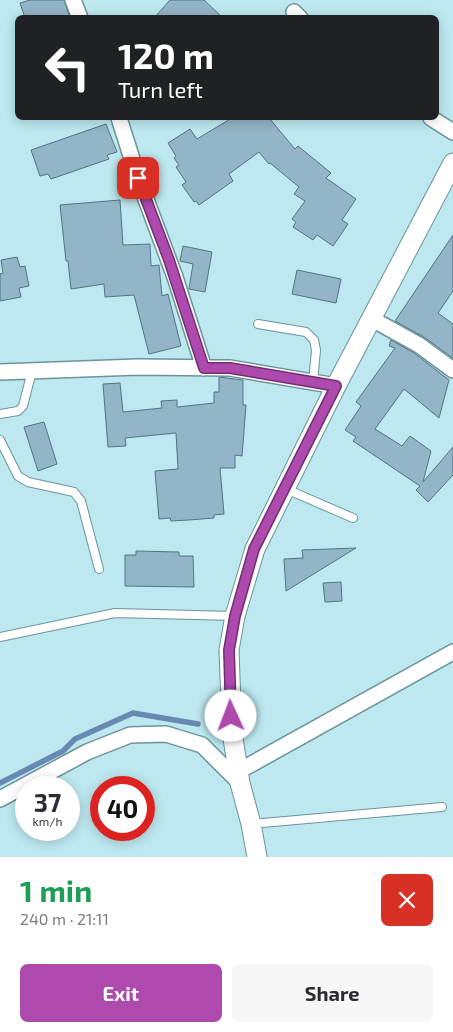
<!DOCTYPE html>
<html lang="en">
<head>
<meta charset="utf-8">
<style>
	:root { --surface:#fff; --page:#f7f7f7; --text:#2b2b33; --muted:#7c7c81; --accent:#ae49ae }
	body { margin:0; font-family:"Exo 2",sans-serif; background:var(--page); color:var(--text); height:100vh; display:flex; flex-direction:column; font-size:19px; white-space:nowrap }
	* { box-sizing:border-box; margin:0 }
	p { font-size:16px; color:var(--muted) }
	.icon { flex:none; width:28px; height:28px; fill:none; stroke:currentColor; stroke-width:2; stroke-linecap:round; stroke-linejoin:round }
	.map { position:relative; height:857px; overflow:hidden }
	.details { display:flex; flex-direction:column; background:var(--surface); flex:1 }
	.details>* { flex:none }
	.hud { position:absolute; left:15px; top:15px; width:424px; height:105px; border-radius:8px; box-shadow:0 2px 12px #0003; background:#202124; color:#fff; overflow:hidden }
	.speed { position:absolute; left:15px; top:776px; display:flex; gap:10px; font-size:25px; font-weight:700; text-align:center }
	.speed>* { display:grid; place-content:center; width:65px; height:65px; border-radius:50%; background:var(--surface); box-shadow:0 2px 12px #0003; line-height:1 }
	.speed small { font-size:12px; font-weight:400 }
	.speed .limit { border:8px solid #d22; background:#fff; color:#111 }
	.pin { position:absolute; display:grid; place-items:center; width:42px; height:42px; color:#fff; margin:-21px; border-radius:10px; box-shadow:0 2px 8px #0006 }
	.me { position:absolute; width:55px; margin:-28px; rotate:358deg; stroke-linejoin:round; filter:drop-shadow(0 0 4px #0008) }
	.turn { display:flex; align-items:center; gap:18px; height:105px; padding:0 20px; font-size:22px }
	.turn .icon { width:65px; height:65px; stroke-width:2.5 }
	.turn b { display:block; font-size:35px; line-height:42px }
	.round { display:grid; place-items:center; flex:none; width:52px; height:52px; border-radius:8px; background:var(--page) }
	.head { display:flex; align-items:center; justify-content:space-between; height:85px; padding:0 20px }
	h1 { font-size:30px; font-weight:700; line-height:38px; color:#1e9e55 }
	.cta { display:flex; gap:10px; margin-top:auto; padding:10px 20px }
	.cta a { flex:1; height:58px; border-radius:8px; background:var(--accent); color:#fff; font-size:20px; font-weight:700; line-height:58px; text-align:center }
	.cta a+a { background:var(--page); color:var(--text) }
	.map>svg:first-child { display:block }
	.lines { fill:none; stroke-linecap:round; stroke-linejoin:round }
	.stream { stroke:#6889b1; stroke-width:5.5 }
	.building { fill:#93b5c8; stroke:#537384 }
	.service-casing { stroke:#6b939a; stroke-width:10 }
	.minor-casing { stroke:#6b939a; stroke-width:18 }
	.tertiary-casing { stroke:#6b939a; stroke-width:21 }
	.service { stroke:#fff; stroke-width:8 }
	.minor { stroke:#fff; stroke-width:15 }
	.tertiary { stroke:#fff; stroke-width:19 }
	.route-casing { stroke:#712f71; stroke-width:12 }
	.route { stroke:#ae49ae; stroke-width:9 }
</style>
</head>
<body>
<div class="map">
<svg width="453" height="857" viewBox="0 0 453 857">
	<rect width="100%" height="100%" fill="#bde8ef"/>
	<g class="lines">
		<path class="stream" d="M 0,783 L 63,751 L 75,739 L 133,713 L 198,724"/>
	</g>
	<path class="building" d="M 30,0 L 64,0 L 70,18 L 25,18 L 20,3 Z
		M 170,0 L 204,0 L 223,18 L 154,18 Z
		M 232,118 L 269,118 L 295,149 L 298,146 L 331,173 L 326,178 L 356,199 L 342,220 L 348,224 L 333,246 L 317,235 L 313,240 L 293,227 L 296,222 L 292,219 L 305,201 L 294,194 L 299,187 L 270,163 L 269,164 L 259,152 L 229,174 L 233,181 L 199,205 L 196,201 L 194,202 L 182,185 L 186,182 L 176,167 L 179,165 L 174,158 L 176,156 L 168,143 L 190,129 L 197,139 Z
		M 106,124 L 117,152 L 107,155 L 109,159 L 51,179 L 48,174 L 40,176 L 31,150 Z
		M 120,200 L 123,245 L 150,244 L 151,266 L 159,265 L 162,296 L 168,294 L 181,346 L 149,354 L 134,295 L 105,297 L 104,284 L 71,289 L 68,261 L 66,261 L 60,205 Z
		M 453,235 L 453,291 L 438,313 L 453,324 L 453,358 L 424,337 L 395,321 Z
		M 183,246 L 212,252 L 205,292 L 189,289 L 193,264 L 180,261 Z
		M 17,257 L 20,267 L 25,266 L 29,286 L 19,288 L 21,297 L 0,301 L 0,274 L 3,273 L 1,260 Z
		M 297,270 L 341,279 L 336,303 L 292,294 Z
		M 391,340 L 414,353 L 449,380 L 439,418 L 404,389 L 375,429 L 402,446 L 410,436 L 431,451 L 423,482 L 453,447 L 453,475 L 428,502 L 416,490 L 420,486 L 353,441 L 356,437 L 345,430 L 361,406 L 356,402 L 395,348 L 389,346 Z
		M 219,377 L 243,380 L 243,405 L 246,405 L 242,456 L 235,455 L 235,468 L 220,468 L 224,514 L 214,515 L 214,518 L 189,520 L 171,521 L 170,518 L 159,519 L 155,471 L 178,469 L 176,433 L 125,438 L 126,446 L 108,447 L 103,384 L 120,383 L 123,412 L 162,408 L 161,401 L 177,400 L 177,407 L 214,403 L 214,392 L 219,392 Z
		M 44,422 L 57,464 L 38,471 L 24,427 Z
		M 356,548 L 286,591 L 284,559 L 303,558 L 302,550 Z
		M 136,551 L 179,552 L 179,556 L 193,556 L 194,587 L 125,586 L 125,555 L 136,555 Z
		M 341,582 L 342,601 L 325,602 L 323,583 Z"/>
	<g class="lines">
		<g class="service-casing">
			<path id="service" d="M 258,324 L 306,332 L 314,340 L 316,350 L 313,382
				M 0,414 L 18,411 L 23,406 L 32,371
				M 0,440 L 18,476 L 28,482 L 74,492 L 81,501 L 99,569
				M 286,489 L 353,518
				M 0,637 L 115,613 L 235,616
				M 251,824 L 442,807"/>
		</g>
		<g class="minor-casing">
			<path id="minor" d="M 73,0 L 80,18
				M 294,12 L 300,18
				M 119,118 L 138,178 L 175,277 L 204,368
				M 431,118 L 453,132
				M 372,319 L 419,345 L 453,370
				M 0,372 L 138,367 L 230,368 L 336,386
				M 239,771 L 453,652
				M 0,799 L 87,752 L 130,735 L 166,734 L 202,745 L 240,783"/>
		</g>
		<g class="tertiary-casing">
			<path id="tertiary" d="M 257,857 L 251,824 L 240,783 L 232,732 L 229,650 L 235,616 L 255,549 L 336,386 L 453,163"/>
		</g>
		<use href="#service" class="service"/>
		<use href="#minor" class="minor"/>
		<use href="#tertiary" class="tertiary"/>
	</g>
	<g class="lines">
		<g class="route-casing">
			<path id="route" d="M 138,178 L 169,260 L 204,368 L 230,368 L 336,386 L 254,549 L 235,616 L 229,650 L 231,716"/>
		</g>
		<use href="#route" class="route"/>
	</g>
</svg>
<div class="speed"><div>37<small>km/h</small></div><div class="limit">40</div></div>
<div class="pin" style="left:138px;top:178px;background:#d93025"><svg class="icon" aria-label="arrive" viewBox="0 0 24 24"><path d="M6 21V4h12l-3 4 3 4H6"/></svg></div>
<svg class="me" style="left:231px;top:716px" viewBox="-20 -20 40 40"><circle r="19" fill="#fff"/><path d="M0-13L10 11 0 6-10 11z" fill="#ae49ae"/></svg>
<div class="hud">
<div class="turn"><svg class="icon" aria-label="left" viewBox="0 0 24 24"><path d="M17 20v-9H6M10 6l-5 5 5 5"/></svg><div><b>120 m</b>Turn left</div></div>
</div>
</div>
<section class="details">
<div class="head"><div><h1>1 min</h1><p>240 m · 21:11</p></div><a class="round" style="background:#d93025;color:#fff"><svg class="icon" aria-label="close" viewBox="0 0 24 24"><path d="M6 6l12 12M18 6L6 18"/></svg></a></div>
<div class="cta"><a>Exit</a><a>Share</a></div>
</section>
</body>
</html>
